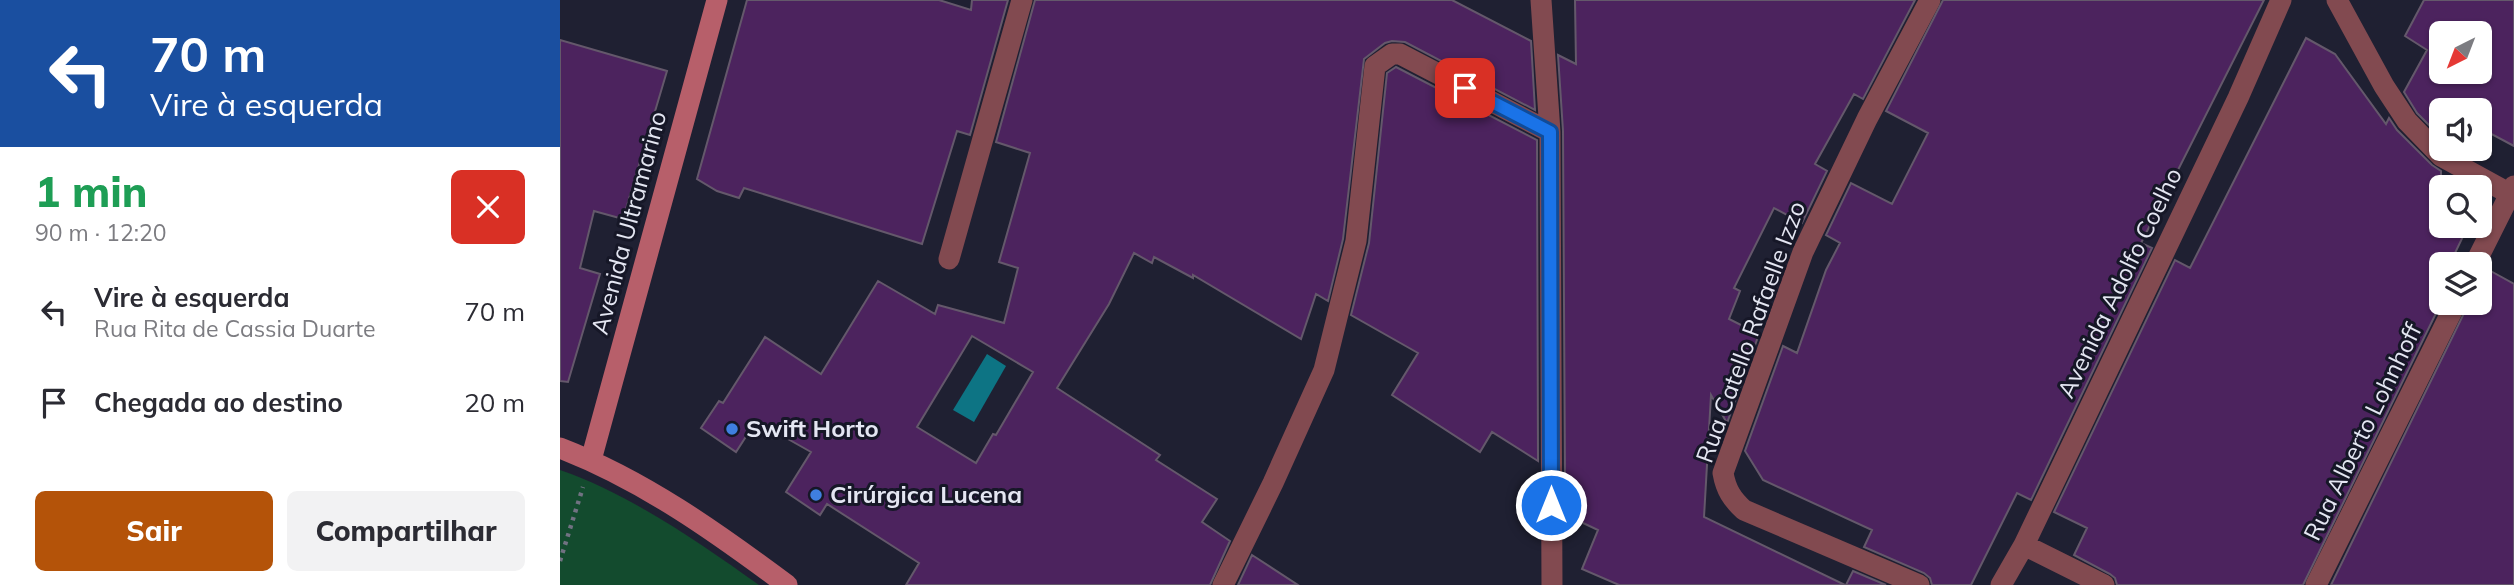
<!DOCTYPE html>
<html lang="pt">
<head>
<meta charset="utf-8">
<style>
	:root { --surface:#fff; --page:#f2f2f3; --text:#2b2b33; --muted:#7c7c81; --accent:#b45309 }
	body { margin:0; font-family:Mulish,sans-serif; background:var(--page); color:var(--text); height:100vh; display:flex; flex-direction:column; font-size:26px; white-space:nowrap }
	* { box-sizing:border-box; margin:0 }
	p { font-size:23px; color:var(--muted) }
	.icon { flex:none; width:38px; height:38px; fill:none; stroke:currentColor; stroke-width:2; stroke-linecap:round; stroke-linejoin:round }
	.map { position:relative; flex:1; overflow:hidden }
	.details { display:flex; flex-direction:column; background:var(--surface); width:560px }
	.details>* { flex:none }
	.guide { background:#1a4fa0; color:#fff; overflow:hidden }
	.needle { width:46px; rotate:222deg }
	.buttons { position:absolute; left:1869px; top:21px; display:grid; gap:14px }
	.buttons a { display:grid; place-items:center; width:63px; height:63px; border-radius:10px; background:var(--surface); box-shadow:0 2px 5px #0004; font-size:35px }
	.pin { position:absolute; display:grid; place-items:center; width:60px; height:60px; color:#fff; margin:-30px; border-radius:14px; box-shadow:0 4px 10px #0006 }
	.me { position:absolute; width:77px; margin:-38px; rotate:0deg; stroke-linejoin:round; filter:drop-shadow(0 0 5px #0008) }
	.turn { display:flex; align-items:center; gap:24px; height:147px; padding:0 35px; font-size:32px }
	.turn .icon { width:91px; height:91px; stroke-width:2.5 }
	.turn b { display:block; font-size:49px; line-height:60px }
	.round { display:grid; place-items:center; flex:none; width:74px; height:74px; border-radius:10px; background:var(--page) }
	.overview { display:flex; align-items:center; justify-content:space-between; height:119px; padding:0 35px }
	h1 { font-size:42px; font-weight:800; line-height:52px; color:#1e9e55 }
	.button { display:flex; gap:14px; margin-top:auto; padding:14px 35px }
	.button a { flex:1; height:80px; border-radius:10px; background:var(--accent); color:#fff; font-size:28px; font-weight:800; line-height:80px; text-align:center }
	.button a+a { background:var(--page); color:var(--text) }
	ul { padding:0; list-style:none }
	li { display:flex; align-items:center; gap:21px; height:91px; padding:0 35px }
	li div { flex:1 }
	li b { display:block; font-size:26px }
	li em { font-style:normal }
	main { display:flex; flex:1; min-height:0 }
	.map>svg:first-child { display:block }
	.green { fill:#134b2e }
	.water { fill:#0d7484 }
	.building { fill:#4c235e; stroke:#64586b; stroke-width:2; fill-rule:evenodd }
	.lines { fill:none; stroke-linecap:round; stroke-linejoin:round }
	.path { stroke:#717282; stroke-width:4.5; stroke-dasharray:3.5 5; stroke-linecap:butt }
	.street { stroke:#824a50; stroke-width:21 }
	.secondary { stroke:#b75f6a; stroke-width:21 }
	.route-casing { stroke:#114b97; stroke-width:18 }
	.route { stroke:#1a73e8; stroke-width:12 }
	.shop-dot { fill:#3f7fe0; stroke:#161727; stroke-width:2.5 }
	.labels { text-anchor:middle; stroke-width:6; stroke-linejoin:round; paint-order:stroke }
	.street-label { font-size:24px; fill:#e4e6f2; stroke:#161727 }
	.poi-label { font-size:24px; font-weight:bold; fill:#e4e6f2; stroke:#161727; text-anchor:start }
</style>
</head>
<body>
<main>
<section class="details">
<div class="guide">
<div class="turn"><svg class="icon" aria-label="left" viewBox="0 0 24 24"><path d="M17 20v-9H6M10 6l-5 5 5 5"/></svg><div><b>70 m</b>Vire à esquerda</div></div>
</div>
<div class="overview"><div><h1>1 min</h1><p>90 m · 12:20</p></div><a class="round" style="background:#d93025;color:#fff"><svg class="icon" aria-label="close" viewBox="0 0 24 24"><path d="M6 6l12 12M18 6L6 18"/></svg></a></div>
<ul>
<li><svg class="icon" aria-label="left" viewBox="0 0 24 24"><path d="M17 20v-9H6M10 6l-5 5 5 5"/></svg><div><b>Vire à esquerda</b><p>Rua Rita de Cassia Duarte</p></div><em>70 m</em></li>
<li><svg class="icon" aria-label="arrive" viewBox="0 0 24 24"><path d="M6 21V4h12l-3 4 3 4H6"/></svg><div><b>Chegada ao destino</b></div><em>20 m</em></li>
</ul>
<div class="button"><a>Sair</a><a>Compartilhar</a></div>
</section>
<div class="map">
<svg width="1954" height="585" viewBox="0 0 1954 585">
	<rect width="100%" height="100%" fill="#1f2032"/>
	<path class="green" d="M 0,470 C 68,493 140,543 199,585 L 0,585 Z"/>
	<path class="water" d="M 427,354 L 446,366 L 414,422 L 393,410 Z"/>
	<path class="building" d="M 187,0 L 379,0 L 411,10 L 412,0 L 448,0 L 410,135 L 397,131 L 362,244 L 184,188 L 179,198 L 157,191 L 137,179 Z
		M 475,0 L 892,0 L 971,41 L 975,110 L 845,42 L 832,41 L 825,43 L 804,59 L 783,239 L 768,301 L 756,294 L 741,339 L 633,275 L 633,278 L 594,257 L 592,263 L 574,253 L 549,304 L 497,388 L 600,455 L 596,460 L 657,499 L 642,522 L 670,541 L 650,585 L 346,585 L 359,563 L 267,504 L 260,515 L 226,492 L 251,452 L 196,421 L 176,452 L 141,428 L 159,401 L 163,403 L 205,337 L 261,374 L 318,281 L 375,314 L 378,305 L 444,323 L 458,268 L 439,262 L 470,153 L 436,142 ZM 412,336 L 473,372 L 436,435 L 433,434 L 416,463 L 357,427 Z
		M 1015,0 L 1355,0 L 1303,99 L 1294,94 L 1255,164 L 1267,171 L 1242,223 L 1214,208 L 1174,288 L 1180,291 L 1169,319 L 1199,334 L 1167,423 L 1151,395 L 1144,517 L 1285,585 L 1059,585 L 1022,569 L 1038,530 L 1021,522 L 1021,487 L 1005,477 L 1003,131 L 998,55 L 1016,64 Z
		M 1383,0 L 1704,0 L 1581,243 L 1592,248 L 1471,500 L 1457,493 L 1411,585 L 1372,585 L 1370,578 L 1364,573 L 1304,547 L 1312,530 L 1203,480 L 1185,451 L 1223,346 L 1237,353 L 1266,270 L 1280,243 L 1266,235 L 1291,183 L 1332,204 L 1368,133 L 1326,111 Z
		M 1864,0 L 1954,0 L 1954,146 L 1920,128 L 1920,110 L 1881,109 L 1881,137 L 1857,113 L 1844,92 L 1867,50 L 1845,36 ZM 1881,33 L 1920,33 L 1920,72 L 1881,72 Z
		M 1746,38 L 1775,54 L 1826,124 L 1829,118 L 1837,130 L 1872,165 L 1881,171 L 1881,177 L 1895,187 L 1881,187 L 1881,226 L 1908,226 L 1895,253 L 1904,257 L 1902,264 L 1881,264 L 1881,303 L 1743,585 L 1557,585 L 1555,578 L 1550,574 L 1514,555 L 1527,528 L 1494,512 L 1615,260 L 1630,268 Z
		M 0,40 L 107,71 L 63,219 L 34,211 L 20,268 L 40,274 L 8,382 L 0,381 Z
		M 836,67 L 977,140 L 978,461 L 932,432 L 920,452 L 832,395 L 858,353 L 791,315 L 809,243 L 827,73 Z
		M 1927,269 L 1954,284 L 1954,585 L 1771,585 L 1909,303 L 1920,303 L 1920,276 Z
		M 692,555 L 738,585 L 678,585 Z
		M 1293,571 L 1326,585 L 1286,585 Z"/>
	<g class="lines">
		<path class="path" d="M 0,561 L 23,487"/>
		<path class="street" d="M 981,0 L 990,132 L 992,585
			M 1777,0 L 1824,86 L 1847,121 L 1881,156 L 1954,196
			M 389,259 L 462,0
			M 1915,264 L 1954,186
			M 1464,545 L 1544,585
			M 663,585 L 713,483 L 764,370 L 796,241 L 815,66 L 832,54 L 840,54 L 990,132
			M 1359,585 L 1184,510 C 1172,499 1166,490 1163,473 L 1243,252 L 1307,119 L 1370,0
			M 1441,585 L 1464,545 L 1678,98 L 1721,0
			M 1756,585 L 1896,303"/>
		<path class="secondary" d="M 0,448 C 83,480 156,532 227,585
			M 31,460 L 157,0"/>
	</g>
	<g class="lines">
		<g class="route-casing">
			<path id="route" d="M 905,88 L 990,132 L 991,505"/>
		</g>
		<use href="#route" class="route"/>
	</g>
	<g class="shop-dot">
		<circle cx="172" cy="429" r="7"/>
		<circle cx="256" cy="495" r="7"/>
	</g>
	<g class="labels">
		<g class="street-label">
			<text transform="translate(69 223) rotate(-75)" y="8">Avenida Ultramarino</text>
			<text transform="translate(1560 283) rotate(-64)" y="8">Avenida Adolfo Coelho</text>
			<text transform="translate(1191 332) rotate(-70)" y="8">Rua Catello Rafaelle Izzo</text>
			<text transform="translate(1803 432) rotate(-64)" y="8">Rua Alberto Lohnhoff</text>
		</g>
		<g class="poi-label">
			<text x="186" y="437">Swift Horto</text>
			<text x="270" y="503">Cirúrgica Lucena</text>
		</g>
	</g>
</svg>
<div class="buttons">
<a><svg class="needle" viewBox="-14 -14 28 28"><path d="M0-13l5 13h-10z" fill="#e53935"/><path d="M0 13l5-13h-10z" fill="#7c7c81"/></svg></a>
<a><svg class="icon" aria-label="sound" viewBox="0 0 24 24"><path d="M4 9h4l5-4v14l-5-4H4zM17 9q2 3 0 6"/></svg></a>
<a><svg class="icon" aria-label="search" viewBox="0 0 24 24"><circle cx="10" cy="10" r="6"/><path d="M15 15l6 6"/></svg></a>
<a><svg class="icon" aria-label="layers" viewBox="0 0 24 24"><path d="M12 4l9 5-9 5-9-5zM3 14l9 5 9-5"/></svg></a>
</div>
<div class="pin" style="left:905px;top:88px;background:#d93025"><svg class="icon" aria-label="arrive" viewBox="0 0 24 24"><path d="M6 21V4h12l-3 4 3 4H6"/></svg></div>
<svg class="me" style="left:991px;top:505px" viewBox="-20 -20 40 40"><circle r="17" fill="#1a73e8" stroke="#fff" stroke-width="3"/><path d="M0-11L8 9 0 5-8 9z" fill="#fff"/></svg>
</div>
</main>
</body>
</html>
